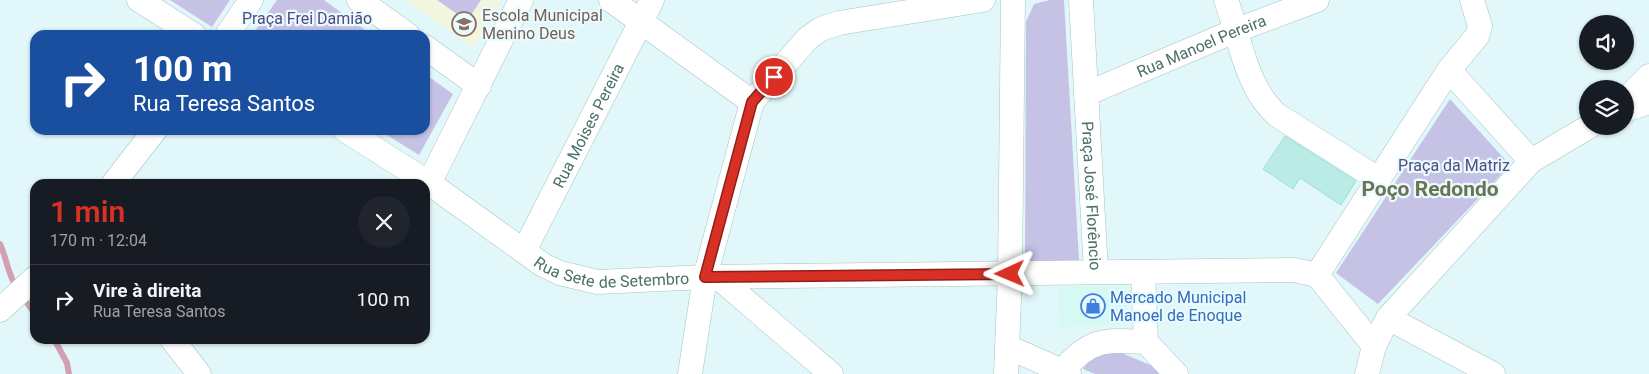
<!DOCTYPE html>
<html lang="pt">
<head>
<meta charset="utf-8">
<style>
	:root { --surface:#171b24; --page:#20242c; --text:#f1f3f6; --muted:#9ea1a6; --line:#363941; --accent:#d93025 }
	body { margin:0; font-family:Roboto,sans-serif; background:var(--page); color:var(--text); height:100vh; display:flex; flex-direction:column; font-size:19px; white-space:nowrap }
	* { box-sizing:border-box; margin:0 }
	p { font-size:16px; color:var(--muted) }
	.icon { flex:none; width:28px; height:28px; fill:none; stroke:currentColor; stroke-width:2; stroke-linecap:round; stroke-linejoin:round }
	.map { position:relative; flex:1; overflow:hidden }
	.sheet { position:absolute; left:30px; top:179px; width:400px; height:165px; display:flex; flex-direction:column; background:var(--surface); border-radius:15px; box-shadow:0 1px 4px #0004 }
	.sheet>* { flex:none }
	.top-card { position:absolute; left:30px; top:30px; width:400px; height:105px; border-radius:15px; box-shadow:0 1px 4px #0004; background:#1a4fa0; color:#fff; overflow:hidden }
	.controls { position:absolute; left:1579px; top:15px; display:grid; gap:10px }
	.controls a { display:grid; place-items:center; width:55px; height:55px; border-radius:50%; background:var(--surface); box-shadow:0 1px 4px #0004; font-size:25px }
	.pin { position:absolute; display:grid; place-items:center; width:42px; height:42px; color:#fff; margin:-21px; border:2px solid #fff; border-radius:50%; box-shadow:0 1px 5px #0007 }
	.me { position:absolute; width:55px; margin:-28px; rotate:269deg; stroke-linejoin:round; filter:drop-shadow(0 0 4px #0008) }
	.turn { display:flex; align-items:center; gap:18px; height:105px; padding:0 20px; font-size:22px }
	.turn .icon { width:65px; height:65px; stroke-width:2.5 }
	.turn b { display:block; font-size:35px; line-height:42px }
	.round { display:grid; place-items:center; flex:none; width:52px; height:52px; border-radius:26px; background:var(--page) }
	.overview { display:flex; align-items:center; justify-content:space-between; height:85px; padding:0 20px }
	h1 { font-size:30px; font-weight:600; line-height:38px; color:var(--accent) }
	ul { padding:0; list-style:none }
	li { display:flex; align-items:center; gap:15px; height:70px; padding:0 20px; border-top:1px solid var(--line) }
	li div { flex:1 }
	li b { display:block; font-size:19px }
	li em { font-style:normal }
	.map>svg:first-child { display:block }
	.commercial { fill:#d6faf3 }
	.education { fill:#f3f6df }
	.green { fill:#c6c2e6 }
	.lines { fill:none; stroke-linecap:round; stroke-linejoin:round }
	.stream { stroke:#d39fb1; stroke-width:6 }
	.building { fill:#baebe5; stroke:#9ddfd7 }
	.minor-casing { stroke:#a5c5c3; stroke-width:25 }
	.minor { stroke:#fff; stroke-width:24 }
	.route-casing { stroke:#8d1f18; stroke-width:12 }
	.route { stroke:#d93025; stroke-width:9 }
	.labels { text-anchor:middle; stroke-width:4.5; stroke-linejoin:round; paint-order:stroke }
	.education-label { font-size:16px; fill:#785e54; stroke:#e8fbfe; text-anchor:start }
	.park-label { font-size:16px; fill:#554980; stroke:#e8fbfe }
	.street-label { font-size:16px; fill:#4b706a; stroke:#e8fbfe }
	.shop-label { font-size:16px; fill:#366cbe; stroke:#e8fbfe; text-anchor:start }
	.district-label { font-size:21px; font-weight:bold; fill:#6d7252; stroke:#e8fbfe }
</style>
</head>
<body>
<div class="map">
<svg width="1649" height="374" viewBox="0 0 1649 374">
	<rect width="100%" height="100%" fill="#e2f7fa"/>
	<path class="commercial" d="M 1126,285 L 1127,325 L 1059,327 L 1058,287 Z"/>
	<path class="education" d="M 405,0 L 501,0 L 474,48 Z"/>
	<path class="green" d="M 170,0 L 230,0 L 212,27 Z
		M 277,0 L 324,0 L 372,35 L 252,35 Z
		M 437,0 L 481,0 L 467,21 Z
		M 1050,0 L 1064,0 L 1079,260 L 1025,264 L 1026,22 L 1034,4 Z
		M 425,74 L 453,94 L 419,155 L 379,130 L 425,130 Z
		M 1450,99 L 1510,165 L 1378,304 L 1336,273 Z
		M 1119,352 L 1155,367 L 1164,374 L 1095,374 L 1083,369 C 1094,355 1102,353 1119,352 Z"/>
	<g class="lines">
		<path class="stream" d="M 0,244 C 7,259 8,276 17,288
			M 23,297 L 35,314
			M 54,339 L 67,363 L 69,374"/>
	</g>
	<path class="building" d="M 1285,136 L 1356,181 L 1341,205 L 1300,178 L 1293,189 L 1263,169 Z"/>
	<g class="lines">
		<g class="minor-casing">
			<g id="minor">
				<path d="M 139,0 L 194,35"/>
				<path d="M 359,0 L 408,35"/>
				<path d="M 611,0 L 752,102"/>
				<path id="s1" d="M 1081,0 L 1096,272"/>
				<path d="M 1226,0 C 1240,38 1246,88 1277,115 L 1378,179"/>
				<path d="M 227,35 L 251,0"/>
				<path d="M 425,47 L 479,86"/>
				<path d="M 1449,70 L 1531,161"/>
				<path id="s2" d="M 1086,94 L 1237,30 L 1317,0"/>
				<path d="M 1625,100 L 1649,76"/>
				<path d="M 1625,110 L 1649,102"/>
				<path id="s3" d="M 345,130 L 429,183 L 543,265 L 560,273 L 597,282 L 705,277 L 1294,270 L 1317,275"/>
				<path d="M 429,183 L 521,0"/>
				<path d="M 113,184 L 155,130"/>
				<path id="s4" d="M 524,251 L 652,0"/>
				<path d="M 1143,272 L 1146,342 L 1176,374"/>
				<path d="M 1317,275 L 1449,70 L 1477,36 L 1480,26 L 1472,0"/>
				<path d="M 1317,275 L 1374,346"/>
				<path d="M 719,278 L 831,374"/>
				<path d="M 0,310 L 35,278"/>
				<path d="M 1388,318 L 1493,374"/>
				<path d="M 172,339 L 199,374"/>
				<path d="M 1008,347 L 1069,374"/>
				<path d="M 1062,371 C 1091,338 1104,340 1146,342"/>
				<path d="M 690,374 L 705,277 L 752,102 L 808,38 L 821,29 L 839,23 L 983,0"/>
				<path d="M 1006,374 L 1010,274 L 1013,0"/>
				<path d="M 1367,374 L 1374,346 L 1388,318 L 1531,161 L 1590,126"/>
			</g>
		</g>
		<use href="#minor" class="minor"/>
	</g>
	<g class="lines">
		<g class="route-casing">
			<path id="route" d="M 774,77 L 752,102 L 705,277 L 1010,274"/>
		</g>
		<use href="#route" class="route"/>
	</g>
	<defs>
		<g id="school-ring" transform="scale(1.25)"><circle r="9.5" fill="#e8fbfe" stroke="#8d6e63" stroke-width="1.5"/><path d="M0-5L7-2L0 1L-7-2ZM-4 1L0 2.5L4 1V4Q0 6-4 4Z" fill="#8d6e63"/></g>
		<g id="shop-ring" transform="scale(1.25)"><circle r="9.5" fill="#e8fbfe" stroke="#3f7fe0" stroke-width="1.5"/><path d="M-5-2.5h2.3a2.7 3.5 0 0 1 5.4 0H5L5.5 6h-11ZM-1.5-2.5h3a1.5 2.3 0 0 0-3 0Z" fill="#3f7fe0"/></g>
	</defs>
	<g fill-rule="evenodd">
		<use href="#school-ring" x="464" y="24"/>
		<use href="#shop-ring" x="1093" y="306"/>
	</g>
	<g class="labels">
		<g class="education-label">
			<text x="482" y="21">Escola Municipal<tspan x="482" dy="18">Menino Deus</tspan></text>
		</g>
		<g class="park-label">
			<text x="307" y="24">Praça Frei Damião</text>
			<text x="1454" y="171">Praça da Matriz</text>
		</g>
		<g class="street-label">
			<text dy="6" stroke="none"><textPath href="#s2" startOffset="125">Rua Manoel Pereira</textPath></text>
			<text dy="6" stroke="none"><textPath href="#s4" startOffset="141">Rua Moises Pereira</textPath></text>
			<text dy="6" stroke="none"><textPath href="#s1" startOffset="196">Praça José Florêncio</textPath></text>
			<text dy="6" stroke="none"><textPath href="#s3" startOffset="310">Rua Sete de Setembro</textPath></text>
		</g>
		<g class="shop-label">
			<text x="1110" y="303">Mercado Municipal<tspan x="1110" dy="18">Manoel de Enoque</tspan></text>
		</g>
		<g class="district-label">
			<text x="1430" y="196">Poço Redondo</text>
		</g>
	</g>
</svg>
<div class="controls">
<a><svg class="icon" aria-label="sound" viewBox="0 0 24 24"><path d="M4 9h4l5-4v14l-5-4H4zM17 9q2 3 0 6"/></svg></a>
<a><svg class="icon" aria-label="layers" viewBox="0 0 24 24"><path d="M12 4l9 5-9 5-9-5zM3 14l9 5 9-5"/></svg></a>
</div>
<div class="pin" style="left:774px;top:77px;background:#d93025"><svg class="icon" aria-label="arrive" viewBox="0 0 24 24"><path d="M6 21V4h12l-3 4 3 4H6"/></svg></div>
<svg class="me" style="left:1010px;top:274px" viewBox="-20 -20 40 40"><path d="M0-17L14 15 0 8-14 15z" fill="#d93025" stroke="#fff" stroke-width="4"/></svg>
<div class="top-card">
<div class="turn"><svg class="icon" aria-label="right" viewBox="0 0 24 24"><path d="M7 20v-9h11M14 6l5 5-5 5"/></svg><div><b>100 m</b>Rua Teresa Santos</div></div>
</div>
<section class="sheet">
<div class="overview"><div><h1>1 min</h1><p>170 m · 12:04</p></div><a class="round"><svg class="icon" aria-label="close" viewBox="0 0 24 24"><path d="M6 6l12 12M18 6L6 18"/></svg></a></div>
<ul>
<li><svg class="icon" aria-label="right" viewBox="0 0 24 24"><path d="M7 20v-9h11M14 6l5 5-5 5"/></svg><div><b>Vire à direita</b><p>Rua Teresa Santos</p></div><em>100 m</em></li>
</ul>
</section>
</div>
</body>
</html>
